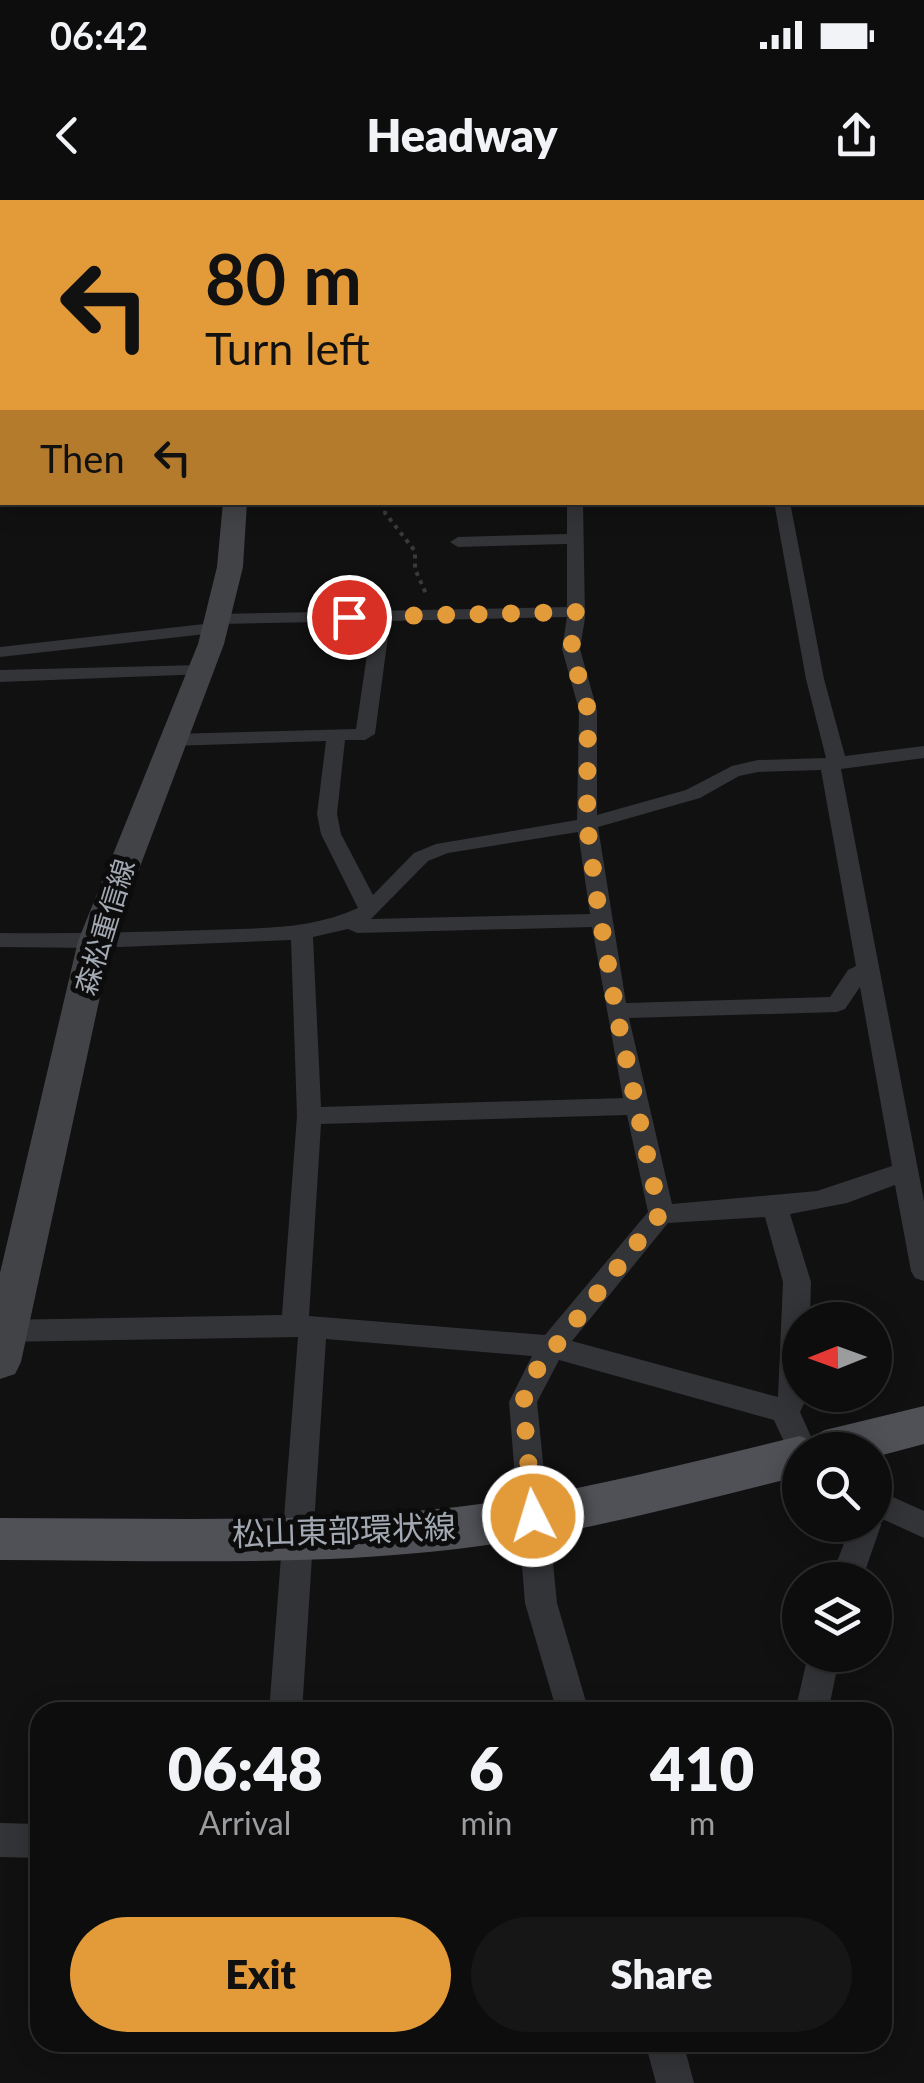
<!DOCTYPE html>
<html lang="en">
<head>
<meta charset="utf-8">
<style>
	:root { --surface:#0d0d0e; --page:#161617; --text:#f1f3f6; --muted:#9a9c9e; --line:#2d2d2e; --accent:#e39a39 }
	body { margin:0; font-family:Lato,"Noto Sans JP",sans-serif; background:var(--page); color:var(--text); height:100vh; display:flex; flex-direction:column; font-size:38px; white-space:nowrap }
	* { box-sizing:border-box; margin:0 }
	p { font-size:32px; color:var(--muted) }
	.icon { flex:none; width:55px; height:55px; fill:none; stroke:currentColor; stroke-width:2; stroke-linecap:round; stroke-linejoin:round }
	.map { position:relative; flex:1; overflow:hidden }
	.drawer { position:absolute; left:30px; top:1502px; width:862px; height:350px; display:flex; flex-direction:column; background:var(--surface); border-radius:30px; box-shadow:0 5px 25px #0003,0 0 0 2px var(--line) }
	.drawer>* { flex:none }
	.guide { position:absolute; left:0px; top:0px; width:925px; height:305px; box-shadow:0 5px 25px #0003,0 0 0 2px var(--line); background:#e39a39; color:#111; overflow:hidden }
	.needle { width:65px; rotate:269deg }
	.buttons { position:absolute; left:782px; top:1102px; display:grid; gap:20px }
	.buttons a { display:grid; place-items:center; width:110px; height:110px; border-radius:50%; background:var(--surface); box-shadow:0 5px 25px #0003,0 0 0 2px var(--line); font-size:50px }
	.pin { position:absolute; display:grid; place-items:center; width:85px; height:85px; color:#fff; margin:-42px; border:5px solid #fff; border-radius:50%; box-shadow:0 2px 10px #0007 }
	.me { position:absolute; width:110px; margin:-55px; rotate:355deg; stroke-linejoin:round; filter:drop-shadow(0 0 8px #0008) }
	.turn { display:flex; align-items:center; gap:35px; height:210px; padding:0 40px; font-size:45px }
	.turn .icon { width:130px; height:130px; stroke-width:2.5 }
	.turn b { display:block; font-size:70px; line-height:85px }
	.then { display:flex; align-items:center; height:95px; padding:0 40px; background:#0003; gap:20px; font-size:38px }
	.eta { display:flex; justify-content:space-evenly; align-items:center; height:170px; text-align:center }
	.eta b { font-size:60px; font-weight:800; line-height:70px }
	.cta { display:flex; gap:20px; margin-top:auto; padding:20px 40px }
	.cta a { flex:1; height:115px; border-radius:60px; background:var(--accent); color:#111; font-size:40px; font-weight:800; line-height:115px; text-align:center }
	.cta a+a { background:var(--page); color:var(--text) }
	.status { display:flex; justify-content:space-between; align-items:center; height:70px; padding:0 50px; background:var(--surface); direction:ltr }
	.status svg { height:28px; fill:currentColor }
	header { display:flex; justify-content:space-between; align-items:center; height:130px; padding:0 40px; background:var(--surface); font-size:45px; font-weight:800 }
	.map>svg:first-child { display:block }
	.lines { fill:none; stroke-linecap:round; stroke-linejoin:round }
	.path { stroke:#383b3e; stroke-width:4; stroke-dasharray:4 5; stroke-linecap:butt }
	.minor { fill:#323437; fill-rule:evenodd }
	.tertiary { fill:#323437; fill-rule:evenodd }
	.secondary { fill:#414347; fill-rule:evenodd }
	.primary { fill:#4f5156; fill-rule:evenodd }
	.motorway { fill:#5f6268; fill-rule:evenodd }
	.route { stroke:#e39a39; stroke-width:18; stroke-dasharray:0 32.4 }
	.labels { text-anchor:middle; stroke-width:10; stroke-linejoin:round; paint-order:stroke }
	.street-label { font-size:28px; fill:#a3a9b2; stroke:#0c0c0d }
	.near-street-label { font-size:32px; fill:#a3a9b2; stroke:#0c0c0d }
</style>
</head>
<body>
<div class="status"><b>06:42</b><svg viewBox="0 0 49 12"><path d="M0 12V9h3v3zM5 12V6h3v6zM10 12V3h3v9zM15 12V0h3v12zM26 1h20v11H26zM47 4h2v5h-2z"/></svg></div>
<header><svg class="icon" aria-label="back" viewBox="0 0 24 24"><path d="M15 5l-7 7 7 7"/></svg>Headway<svg class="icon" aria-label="share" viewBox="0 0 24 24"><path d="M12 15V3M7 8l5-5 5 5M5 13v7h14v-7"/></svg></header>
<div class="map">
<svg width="924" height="1883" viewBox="0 0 924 1883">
	<rect width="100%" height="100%" fill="#111112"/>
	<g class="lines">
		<path class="path" d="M 387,302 L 385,313 L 415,351 L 415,369 L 427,396"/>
		<path class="minor" d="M 713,0 L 725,0 L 726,2 L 715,2 Z
			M 890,0 L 904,0 L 906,2 L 892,2 Z
			M 922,16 L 924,16 L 924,24 L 922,23 Z
			M 922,151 L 924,151 L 924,160 L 922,160 Z
			M 567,302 L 583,302 L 585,418 L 580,449 L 597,510 L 597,615 L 686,590 L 732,566 L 758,560 L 826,558 L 806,479 L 774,302 L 790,302 L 824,479 L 845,556 L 924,546 L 924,558 L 841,569 L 924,1001 L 924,1081 L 915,1078 L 911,1071 L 895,985 L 847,1003 L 790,1014 L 811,1082 L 810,1120 L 800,1120 L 800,1195 L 808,1195 L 800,1212 L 817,1250 L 800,1250 L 800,1262 L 792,1259 L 774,1220 L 559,1160 L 537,1202 L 557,1403 L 589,1512 L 557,1512 L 525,1403 L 509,1202 L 532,1156 L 326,1139 L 302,1512 L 269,1512 L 298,1137 L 0,1142 L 0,1120 L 282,1115 L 297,916 L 291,740 L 95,748 L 0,747 L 0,733 C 69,734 138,732 207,730 C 259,728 310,730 358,708 L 321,634 L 317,614 L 326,541 L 171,546 L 161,540 L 171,534 L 356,529 L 372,421 L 221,424 L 224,428 L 215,433 L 0,457 L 0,447 L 213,423 L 209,419 L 218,414 L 567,407 L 567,344 L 458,347 L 450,342 L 458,337 L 567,334 ZM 567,417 L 562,449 L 579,510 L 577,620 L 436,644 L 414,653 L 373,695 L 341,634 L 337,614 L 345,540 L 365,540 L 375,534 L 390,421 ZM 821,570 L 856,766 L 848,770 L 830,797 L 626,803 L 598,627 L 700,598 L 739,576 L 758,572 ZM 578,632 L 590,714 L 371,719 L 428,661 L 448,653 ZM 592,727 L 623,898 L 321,907 L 313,737 L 348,729 L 357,733 ZM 860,787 L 892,966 L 817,991 L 672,1004 L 629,818 L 837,812 L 845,809 ZM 627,915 L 648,1012 L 545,1135 L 309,1116 L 321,924 ZM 765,1017 L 783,1082 L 778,1197 L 572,1141 L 668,1023 Z
			M 200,465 L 209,470 L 206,474 L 0,482 L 0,470 Z
			M 875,1289 L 924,1311 L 924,1338 L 878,1317 L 881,1325 L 862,1380 L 830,1380 L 851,1325 L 875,1325 Z
			M 808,1455 L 840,1455 L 828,1512 L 795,1512 Z
			M 0,1623 L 40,1624 L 40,1658 L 0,1657 Z
			M 645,1842 L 683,1842 L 694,1883 L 656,1883 Z"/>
		<path class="tertiary" d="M 820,0 L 837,0 L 839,2 L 822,2 Z
			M 922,66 L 924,67 L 924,77 L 922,77 Z"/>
		<path class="secondary" d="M 245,0 L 263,0 L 263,2 L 246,2 Z
			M 223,302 L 247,302 L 243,367 L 224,444 L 112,741 L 21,1162 L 15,1174 L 0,1179 L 0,1073 L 78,741 L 198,444 L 217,367 Z"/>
		<path class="primary" d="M 924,1206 L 924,1244 L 875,1257 L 875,1250 L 800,1250 L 800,1276 C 687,1304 573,1335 457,1349 C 306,1367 152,1360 0,1360 L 0,1318 C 152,1318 305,1324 457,1307 C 573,1294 686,1263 800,1236 L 807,1239 L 825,1230 Z"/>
		<path class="motorway" d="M 865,0 L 890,0 L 891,2 L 867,2 Z
			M 922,47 L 924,47 L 924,62 L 922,62 Z"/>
	</g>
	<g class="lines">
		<path class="route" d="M 349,417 L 576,412 L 571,450 L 588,510 L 587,624 L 598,706 L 617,816 L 660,1014 L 532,1176 L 523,1202 L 533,1316"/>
	</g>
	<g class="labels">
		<g class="street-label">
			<text transform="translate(105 727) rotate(-73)" y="10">森松重信線</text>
		</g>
		<g class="near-street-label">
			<text transform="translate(344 1331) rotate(-2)" y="11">松山東部環状線</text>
		</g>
	</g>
</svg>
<div class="buttons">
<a><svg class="needle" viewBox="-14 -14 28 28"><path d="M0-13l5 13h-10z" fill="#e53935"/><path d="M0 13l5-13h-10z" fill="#9a9c9e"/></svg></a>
<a><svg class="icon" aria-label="search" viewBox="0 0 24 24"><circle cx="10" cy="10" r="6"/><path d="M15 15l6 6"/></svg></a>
<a><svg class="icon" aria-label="layers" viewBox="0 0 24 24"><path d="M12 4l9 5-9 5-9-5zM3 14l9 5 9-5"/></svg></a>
</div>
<div class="pin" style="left:349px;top:417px;background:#d93025"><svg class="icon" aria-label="arrive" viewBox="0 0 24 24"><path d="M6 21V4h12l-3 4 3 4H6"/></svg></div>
<svg class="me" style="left:533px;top:1316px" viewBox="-20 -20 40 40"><circle r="17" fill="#e39a39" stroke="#fff" stroke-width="3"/><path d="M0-11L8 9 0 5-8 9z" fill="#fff"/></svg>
<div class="guide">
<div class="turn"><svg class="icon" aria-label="left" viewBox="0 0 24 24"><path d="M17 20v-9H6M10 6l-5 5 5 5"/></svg><div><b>80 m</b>Turn left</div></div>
<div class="then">Then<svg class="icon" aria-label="left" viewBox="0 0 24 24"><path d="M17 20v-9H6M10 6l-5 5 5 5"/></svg></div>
</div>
<section class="drawer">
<div class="eta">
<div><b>06:48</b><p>Arrival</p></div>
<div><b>6</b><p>min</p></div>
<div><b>410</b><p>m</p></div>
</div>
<div class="cta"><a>Exit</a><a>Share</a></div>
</section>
</div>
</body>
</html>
